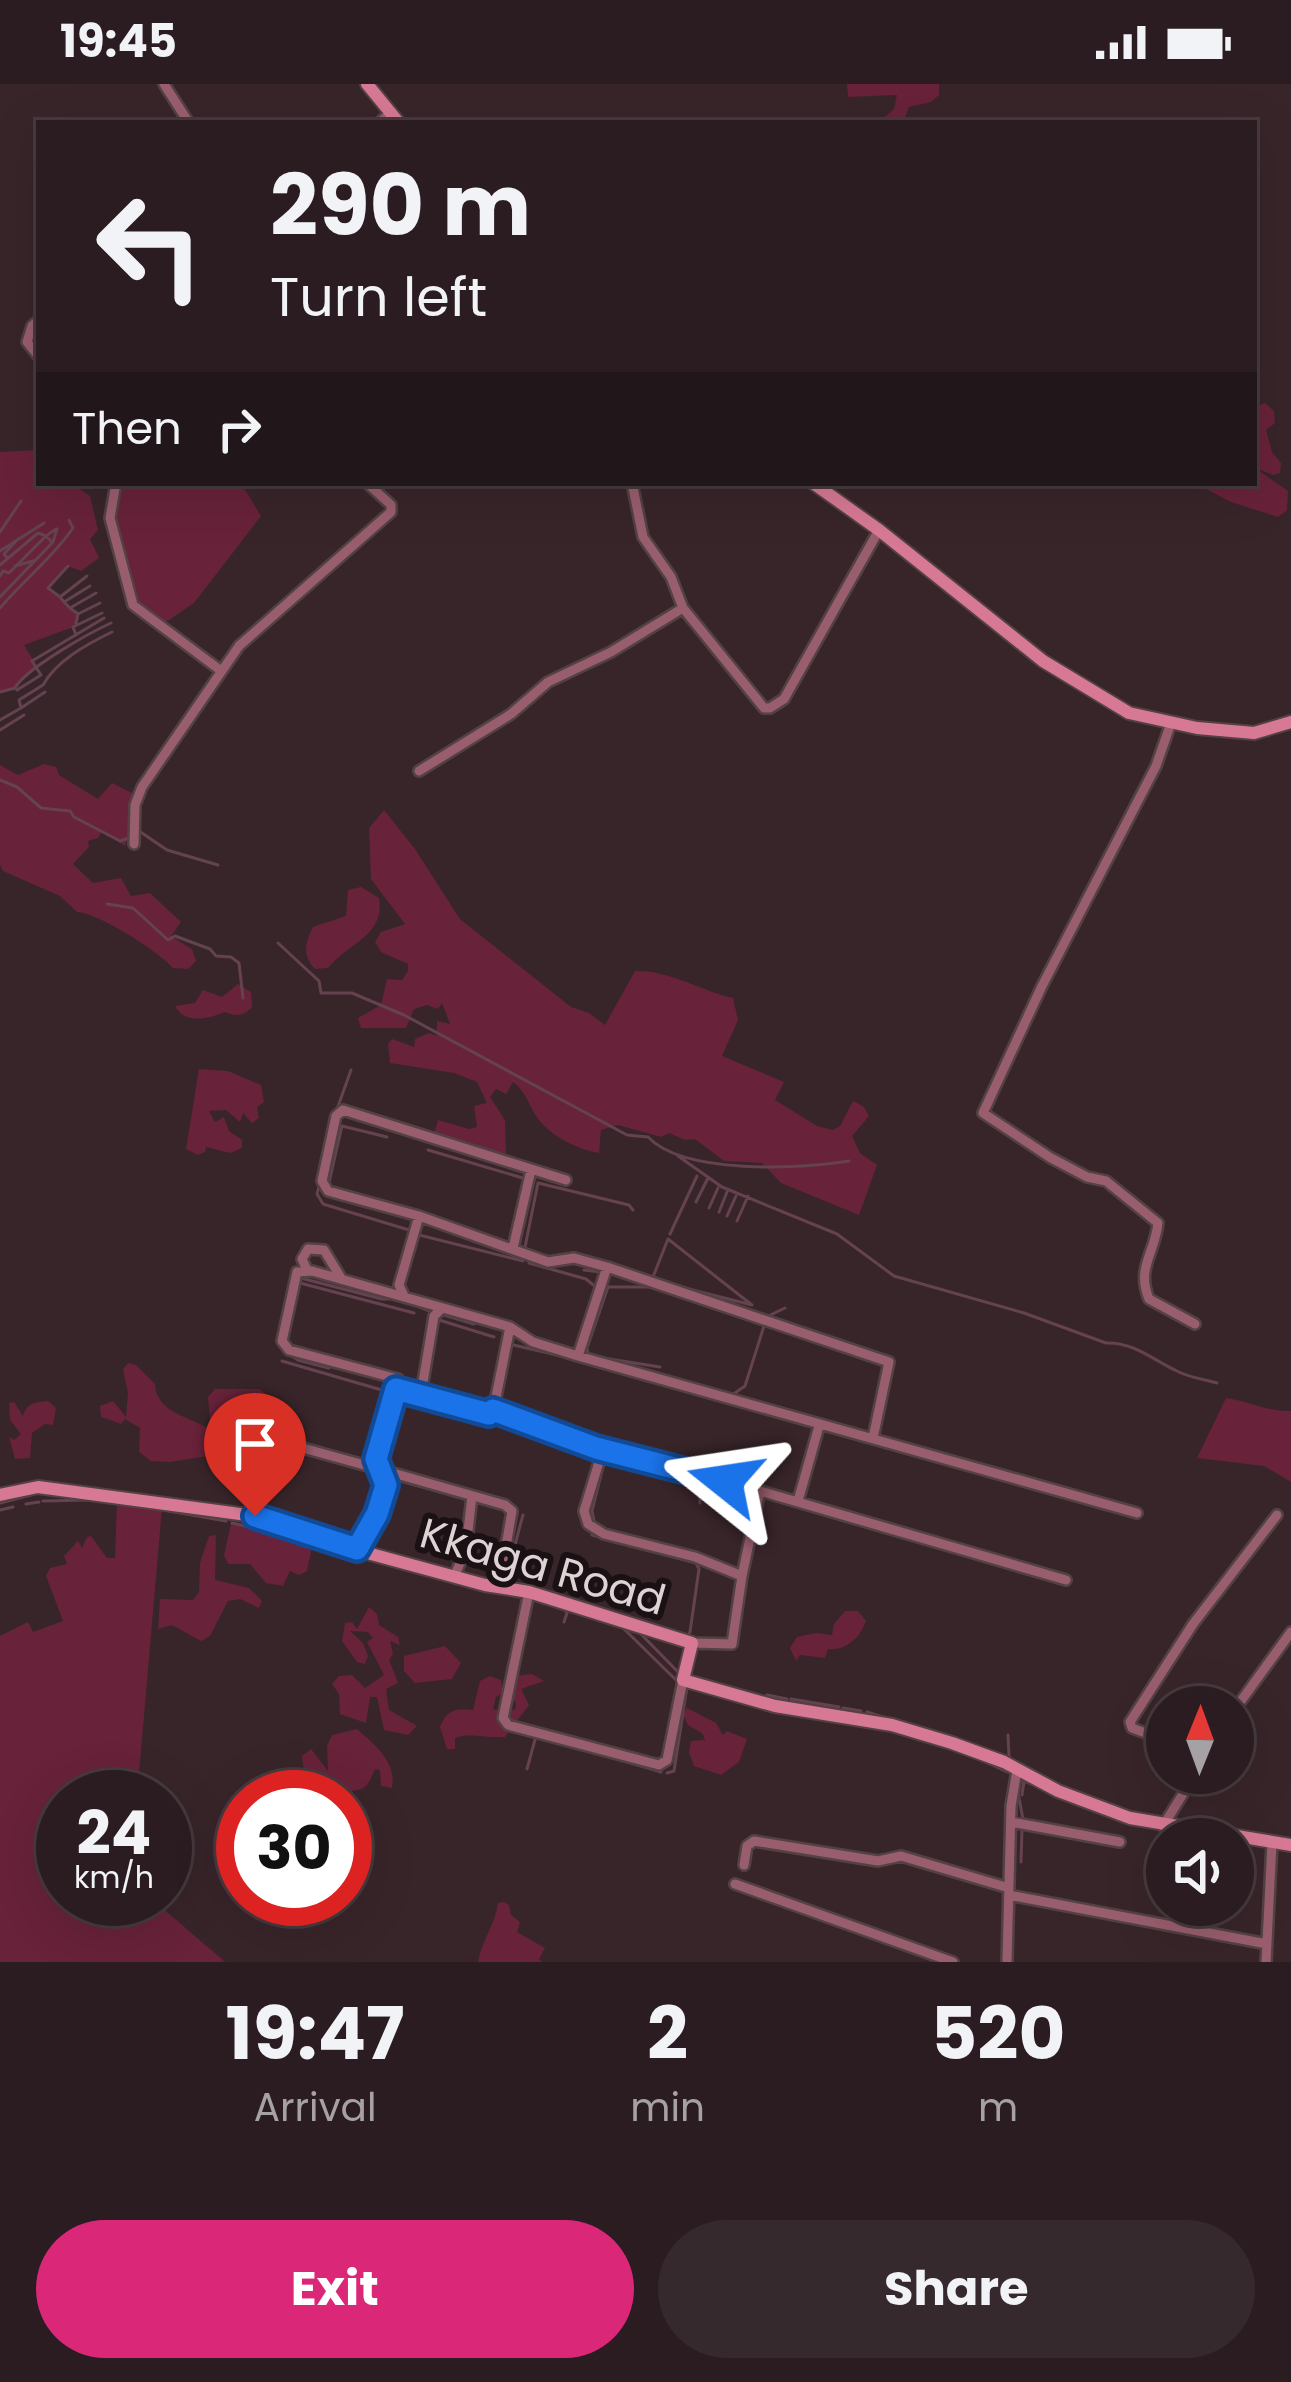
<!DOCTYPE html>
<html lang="en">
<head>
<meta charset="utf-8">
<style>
	:root { --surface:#2a1c20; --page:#36292d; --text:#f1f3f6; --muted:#a5a1a5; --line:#463a3e; --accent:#db2777 }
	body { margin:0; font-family:Poppins,sans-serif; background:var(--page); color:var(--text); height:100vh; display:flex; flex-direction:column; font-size:45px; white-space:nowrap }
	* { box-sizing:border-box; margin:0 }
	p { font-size:39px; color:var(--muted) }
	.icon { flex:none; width:66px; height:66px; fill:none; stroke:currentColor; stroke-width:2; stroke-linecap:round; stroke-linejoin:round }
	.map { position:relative; height:1878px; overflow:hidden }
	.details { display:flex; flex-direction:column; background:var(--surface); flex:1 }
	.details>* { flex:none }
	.guide { position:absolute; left:36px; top:36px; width:1221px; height:366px; border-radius:0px; box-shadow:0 12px 48px #0002,0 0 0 3px var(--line); background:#2a1c20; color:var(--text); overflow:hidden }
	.needle { width:78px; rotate:1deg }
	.fabs { position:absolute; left:1146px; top:1602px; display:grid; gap:24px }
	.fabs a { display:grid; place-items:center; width:108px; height:108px; border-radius:50%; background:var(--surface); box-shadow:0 12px 48px #0002,0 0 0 3px var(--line); font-size:60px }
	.speed { position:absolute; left:36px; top:1686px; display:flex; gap:24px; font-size:60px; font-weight:700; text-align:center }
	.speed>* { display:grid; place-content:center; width:156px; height:156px; border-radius:50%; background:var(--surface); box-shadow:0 12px 48px #0002,0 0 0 3px var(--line); line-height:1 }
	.speed small { font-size:30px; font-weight:400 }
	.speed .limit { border:18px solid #d22; background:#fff; color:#111 }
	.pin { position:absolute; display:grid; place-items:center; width:102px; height:102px; color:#fff; margin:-123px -51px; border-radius:50% 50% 50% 0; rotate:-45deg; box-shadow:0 0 12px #0007 }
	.pin .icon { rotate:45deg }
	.me { position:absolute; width:132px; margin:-66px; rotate:285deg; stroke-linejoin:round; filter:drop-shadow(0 0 9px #0008) }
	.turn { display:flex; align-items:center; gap:42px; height:252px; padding:0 36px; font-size:54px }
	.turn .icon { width:156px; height:156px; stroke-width:2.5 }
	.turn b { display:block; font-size:84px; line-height:102px }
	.then { display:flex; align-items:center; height:114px; padding:0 36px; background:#0003; gap:24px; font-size:45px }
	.eta { display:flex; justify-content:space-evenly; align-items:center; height:204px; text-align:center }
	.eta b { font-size:72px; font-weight:700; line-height:84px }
	.cta { display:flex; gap:24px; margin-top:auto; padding:24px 36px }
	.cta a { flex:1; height:138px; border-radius:72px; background:var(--accent); color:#fff; font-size:48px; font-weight:700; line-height:138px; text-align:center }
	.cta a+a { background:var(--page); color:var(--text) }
	.status { display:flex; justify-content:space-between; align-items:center; height:84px; padding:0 60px; background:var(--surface); direction:ltr }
	.status svg { height:33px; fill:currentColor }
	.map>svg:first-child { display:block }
	.green { fill:#68223a }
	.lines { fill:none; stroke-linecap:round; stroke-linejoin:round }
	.stream { stroke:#64424f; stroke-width:3 }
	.street-casing { stroke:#534145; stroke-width:14 }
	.secondary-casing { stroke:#534145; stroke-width:16 }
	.street { stroke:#995e6e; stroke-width:9 }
	.secondary { stroke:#d77994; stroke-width:12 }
	.route-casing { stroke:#114b97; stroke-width:30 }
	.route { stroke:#1a73e8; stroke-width:21 }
	.labels { text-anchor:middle; stroke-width:12; stroke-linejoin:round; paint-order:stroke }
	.street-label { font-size:42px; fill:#dfd2d5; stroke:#191113 }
</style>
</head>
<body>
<div class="status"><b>19:45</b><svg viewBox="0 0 49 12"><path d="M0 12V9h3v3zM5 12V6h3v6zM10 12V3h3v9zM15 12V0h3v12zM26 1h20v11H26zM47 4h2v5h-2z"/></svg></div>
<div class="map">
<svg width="1291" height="1878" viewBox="0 0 1291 1878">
	<rect width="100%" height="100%" fill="#38252a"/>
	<path class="green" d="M 847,0 L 939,0 L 939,11 L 931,18 L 909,23 L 903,39 L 878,39 L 894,25 L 897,11 L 848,13 Z
		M 1265,319 L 1274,327 L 1275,339 L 1266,346 L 1272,368 L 1281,379 L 1280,389 L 1273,391 L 1255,384 L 1288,407 L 1287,426 L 1278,433 L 1231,418 L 1195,399 L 1254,399 L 1254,332 L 1257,323 Z
		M 39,366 L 39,399 L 71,399 L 90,412 L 98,446 L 90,455 L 99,474 L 81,487 L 68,482 L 49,504 L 78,530 L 76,542 L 24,561 L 38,584 L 17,598 L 15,604 L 0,608 L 0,368 Z
		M 118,399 L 241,399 L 261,432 L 194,519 L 163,540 C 154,533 139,525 134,515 C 120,487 111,428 118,399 Z
		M 44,680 L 56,683 L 59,691 L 98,715 L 112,699 L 132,709 L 131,741 L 125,762 L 102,747 L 98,754 L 88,757 L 89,763 L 73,780 L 93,799 L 121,794 L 131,812 L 150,809 L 181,838 L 171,852 L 192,865 L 196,877 L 188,885 L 173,884 C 159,868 99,829 77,828 L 60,812 L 3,787 L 0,781 L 0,681 L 18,691 Z
		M 384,726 L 415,765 L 460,835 L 571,923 L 589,929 L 605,941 L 635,887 C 669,886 699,906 733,914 L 738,936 L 722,972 L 784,998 L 775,1016 L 817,1042 L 833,1046 L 840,1042 L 853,1017 L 864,1023 L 869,1032 L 852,1052 L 860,1069 L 877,1081 L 859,1131 L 781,1099 L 762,1079 L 724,1077 L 695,1055 L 685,1056 L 669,1049 L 661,1053 L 618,1041 L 601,1046 L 599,1069 C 580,1066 552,1053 540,1037 C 529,1024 527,1008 513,998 L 506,1010 L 496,1005 L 490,1013 L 505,1036 L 506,1072 L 511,1082 L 431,1060 L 438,1036 L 469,1045 L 477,1043 L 474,1022 L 487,1019 L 477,998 L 454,989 L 390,979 L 388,960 L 392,955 L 414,963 L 415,955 L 429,949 L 437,952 L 437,937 L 450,940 L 442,919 L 438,925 L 427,921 L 414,925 L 406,944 L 361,944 L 358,934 L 381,921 L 387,895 L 402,896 L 408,887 L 408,880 L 381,868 L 375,858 L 381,848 L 405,840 L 371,795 L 369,744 Z
		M 361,803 L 379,814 C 386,851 347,860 328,884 L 315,885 C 302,872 305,858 313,843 L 346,832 L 348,806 Z
		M 238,900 L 251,908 L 252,923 C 244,932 236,933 225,928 C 207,935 186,941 175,922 L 195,919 L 203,906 L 222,913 Z
		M 199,985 L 228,987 L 261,1001 L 264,1018 L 257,1023 L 259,1034 L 252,1039 L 243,1029 L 240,1038 L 226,1026 L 209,1027 L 215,1038 L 224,1033 L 229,1047 L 242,1056 L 242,1064 L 230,1069 L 206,1063 L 205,1068 L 198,1071 L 186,1065 Z
		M 128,1279 L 136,1281 L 155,1300 C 156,1327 186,1332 206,1343 L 207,1355 L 216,1358 L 221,1354 L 210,1335 L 208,1313 L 215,1305 L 260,1305 L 269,1313 L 277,1330 L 264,1346 L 287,1389 L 282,1394 L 273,1389 L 261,1390 L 226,1361 L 221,1370 L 170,1378 L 151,1377 L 139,1368 L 140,1344 L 125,1335 L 121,1340 L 101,1333 L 100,1322 L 113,1317 L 126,1333 L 128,1309 L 123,1285 Z
		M 1226,1314 C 1249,1317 1267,1328 1291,1327 L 1291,1398 L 1264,1382 L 1197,1374 Z
		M 48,1317 L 56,1324 L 53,1341 L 45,1340 L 32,1349 L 30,1374 L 15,1375 L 9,1353 L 14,1356 L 21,1350 L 10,1336 L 9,1319 L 14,1318 L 23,1332 C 27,1319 35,1318 48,1317 Z
		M 117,1418 L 162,1424 L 137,1713 L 63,1713 L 63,1815 L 152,1815 L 225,1878 L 0,1878 L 0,1552 L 28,1538 L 33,1548 L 63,1537 L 46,1492 L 50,1484 L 67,1480 L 64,1472 L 78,1457 L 82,1464 L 87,1453 L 91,1452 L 107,1474 L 115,1474 Z
		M 231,1440 L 313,1458 L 307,1487 L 299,1491 L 290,1487 L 283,1502 L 266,1499 L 250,1480 L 228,1480 L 224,1471 Z
		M 216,1451 L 215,1496 L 249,1504 L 262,1517 L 259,1524 L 240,1515 L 228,1517 L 210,1552 L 201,1557 L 172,1541 L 158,1545 L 160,1515 L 193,1516 L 199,1508 L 200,1479 L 209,1452 Z
		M 369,1523 L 377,1530 L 379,1541 L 398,1553 L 400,1561 L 390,1557 L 393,1570 L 389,1576 L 398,1599 L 386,1605 L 389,1626 L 417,1642 L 408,1651 L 384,1646 L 377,1613 L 370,1613 L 366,1639 L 340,1630 L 339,1610 L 332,1600 L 339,1592 L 352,1591 L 365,1604 L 384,1591 L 367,1558 L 373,1554 L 368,1548 L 350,1547 L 363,1559 L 368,1572 L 365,1580 L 357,1578 L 342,1557 L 345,1539 L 352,1538 L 357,1545 Z
		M 845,1527 L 858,1527 L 866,1537 C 860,1554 846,1567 828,1565 L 825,1574 L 800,1571 L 796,1577 L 790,1564 L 797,1553 L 815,1549 L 832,1551 L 834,1540 Z
		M 445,1562 L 461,1579 L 452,1595 L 415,1599 L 404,1587 L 404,1572 Z
		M 532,1590 L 544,1597 L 521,1605 L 529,1621 L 505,1653 C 488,1655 470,1648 455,1654 L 455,1665 L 447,1665 L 440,1643 C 447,1626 455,1624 473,1626 L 480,1597 L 490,1592 L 501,1596 L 503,1609 L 496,1613 L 493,1625 L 504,1628 L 515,1625 L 516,1619 L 509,1611 L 506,1593 Z
		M 687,1624 L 716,1639 L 723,1651 L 727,1647 L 747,1655 L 739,1678 L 721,1691 L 694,1682 L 689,1668 L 691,1657 L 705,1656 L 703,1650 L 688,1641 L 683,1631 Z
		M 357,1645 C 375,1661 397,1678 392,1704 L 381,1702 L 380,1686 L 375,1685 C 369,1699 367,1706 351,1707 L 345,1715 L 323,1713 L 322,1702 L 305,1695 L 302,1672 L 311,1665 L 328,1687 L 327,1662 L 332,1651 Z
		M 504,1818 L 509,1821 L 511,1831 L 520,1838 L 517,1848 L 545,1864 L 539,1875 L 542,1878 L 478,1878 C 482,1856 495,1841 498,1819 Z"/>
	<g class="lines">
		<path class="stream" d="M 0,448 L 21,417
			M 0,467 L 44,439
			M 7,474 L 4,470 L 18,455
			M 0,481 L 38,449 L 46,452 L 56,445
			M 15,482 L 33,477
			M 0,492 L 3,487 L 9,489 L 46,452 L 51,457
			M 0,513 L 53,458 L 57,445
			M 60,513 L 48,504 L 68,482
			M 64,518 L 60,513 L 87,492
			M 0,524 C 23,497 55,471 73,444 L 69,436
			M 70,524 L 64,518 L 90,502
			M 78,530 L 70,524 L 96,509
			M 76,539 L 78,530 L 100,519
			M 76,551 L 73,543 L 102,529
			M 17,606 L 41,591 L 32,577 L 104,534
			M 0,608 L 15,604 C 25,585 89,549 111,539
			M 21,624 L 45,608
			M 0,636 L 21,624 L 19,616 L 43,601 C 56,577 87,560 112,548
			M 0,646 L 24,631
			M 0,696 L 17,703 L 41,724 L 70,727 L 74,733 L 120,757 L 132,753
			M 139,747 L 167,766 L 218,781
			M 107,820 L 133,824 L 168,856 L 175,852 L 210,865 L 216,872 L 231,873 L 239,879 L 243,914
			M 278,859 L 319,897 L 321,909 L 352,909 L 404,931 L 627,1051 L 648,1053 C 684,1091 800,1085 849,1077
			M 336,1028 L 351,986
			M 428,1066 L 526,1095
			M 678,1072 L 722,1103 L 837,1150 L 894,1192 L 1024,1229 L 1106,1259 C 1135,1258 1154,1277 1179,1288 C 1191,1294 1204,1295 1217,1299
			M 319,1102 L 317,1110 L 323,1120 L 409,1146
			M 328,1103 L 342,1042 L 387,1053
			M 328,1111 L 366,1123
			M 696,1118 L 708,1094
			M 709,1124 L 718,1104
			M 719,1128 L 727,1108
			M 727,1132 L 736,1112
			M 737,1137 L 748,1112
			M 670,1150 L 697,1092
			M 419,1151 L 523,1177
			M 524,1168 L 538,1099 L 629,1121 L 633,1126
			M 529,1179 L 586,1195 L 597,1204
			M 584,1186 L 617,1190
			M 297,1193 L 382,1215 L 389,1215 L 395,1201
			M 653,1193 L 668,1155 L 752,1221 L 673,1201
			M 300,1199 L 414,1229
			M 402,1216 L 432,1228
			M 441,1230 L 474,1240
			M 766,1233 L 785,1224
			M 439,1236 L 494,1253
			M 509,1260 L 570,1274
			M 282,1265 L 298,1276 L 329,1284
			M 588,1270 L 587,1264 L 608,1203 L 653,1203
			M 603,1274 L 660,1283
			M 282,1277 L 392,1309
			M 732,1311 L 745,1302 L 764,1242
			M 487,1335 L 579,1361
			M 630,1377 L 700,1400 L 700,1419
			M 387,1383 L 385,1367 L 405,1313 L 483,1334
			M 390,1394 L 504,1426
			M 43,1417 L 89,1416
			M 0,1419 L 31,1411
			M 26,1420 L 39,1418
			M 0,1426 L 13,1423
			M 169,1427 L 226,1437
			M 232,1439 L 312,1457
			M 269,1441 L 288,1446
			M 595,1441 L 592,1427 L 605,1375 L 615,1372
			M 592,1451 L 696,1479 L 699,1485 L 690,1548 L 686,1554
			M 511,1500 L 509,1483 L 523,1431
			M 564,1524 L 567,1529 L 564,1538
			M 622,1543 L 676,1596
			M 640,1549 L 678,1588
			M 767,1611 L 787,1615
			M 791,1615 L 839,1623
			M 843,1624 L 861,1627
			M 867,1628 L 899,1638
			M 1008,1651 L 1009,1672
			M 608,1672 L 661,1688
			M 983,1677 L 1012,1690
			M 527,1685 L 536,1652
			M 667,1689 L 674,1687 L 687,1603 L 717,1611
			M 1018,1709 L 1023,1735
			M 1022,1711 L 1024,1697 L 1032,1700
			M 1021,1778 L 1022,1744"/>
		<g class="street-casing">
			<path id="street" d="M 164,0 L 189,39
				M 379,39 L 390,29
				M 39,236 L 32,242 L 27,258 L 39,273
				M 116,399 L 110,434 L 133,521 L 220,586
				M 632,399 L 643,453 L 671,493 L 683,524 L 764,624 L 770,624 L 784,615 L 879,446
				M 1171,639 L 1156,682 L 1042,902 L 983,1029 L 1051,1074 L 1087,1093 L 1106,1097 L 1158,1139 C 1155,1169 1136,1184 1149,1215 L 1195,1240
				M 419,687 L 511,630 L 548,598 L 611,568 L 683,524
				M 134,760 L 135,721 L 142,703 L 239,562 L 391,428 L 391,421 L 367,399
				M 419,1132 L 328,1107 L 322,1097 L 336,1032 L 343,1026 L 566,1096
				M 513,1164 L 531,1086
				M 307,1186 L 302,1175 L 308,1165 L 324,1166 L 341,1194
				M 404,1212 L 399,1201 L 419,1132 L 548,1178 L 574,1174 L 607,1183 L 889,1278 L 873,1354
				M 510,1243 L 533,1258 L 578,1272 L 1137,1429
				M 578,1272 L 607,1183
				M 396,1305 L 398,1295 L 289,1266 L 282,1257 L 297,1188 L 312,1187 L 510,1243 L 496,1313 L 489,1330
				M 421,1310 L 434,1232 L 442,1224
				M 299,1363 L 379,1385 L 386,1401 L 377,1430 L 357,1465
				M 603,1365 L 760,1407 L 742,1492
				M 760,1407 L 1066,1496
				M 798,1417 L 819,1342
				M 455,1491 L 466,1464 L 472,1412
				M 499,1503 L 512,1427 L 505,1421 L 379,1385 L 376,1375 L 396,1305 L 489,1330 L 493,1326 L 603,1365 L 584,1427 L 588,1440 L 604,1450 L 695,1473 L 742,1492 L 732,1560 L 692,1559
				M 529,1508 L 503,1634 L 508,1641 L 659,1681 L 667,1676 L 683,1596
				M 1233,1628 L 1291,1548
				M 1167,1657 L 1132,1644 L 1130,1638 L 1193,1540 L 1277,1431
				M 1011,1738 L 1120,1758
				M 1163,1742 L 1196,1689
				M 744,1781 L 747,1762 L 754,1757 L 878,1777 L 901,1772 L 1009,1804
				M 735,1800 L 953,1878
				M 1009,1811 L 1267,1860
				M 1007,1878 L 1011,1722 L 1017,1686
				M 1266,1878 L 1272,1759"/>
		</g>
		<g class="secondary-casing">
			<path id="secondary" d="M 367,0 L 399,39
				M 813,399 L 879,446 L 1043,577 L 1129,629 L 1197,644 L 1254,649 L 1291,638
				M 0,1411 L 38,1403 L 255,1432 L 284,1438 L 327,1458 L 485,1501 L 529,1508 L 692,1559 L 683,1596 L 775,1622 L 892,1641 L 952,1659 L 1004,1678 L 1058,1707 L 1130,1734 L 1291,1761"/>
		</g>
		<use href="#street" class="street"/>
		<use href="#secondary" class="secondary"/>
	</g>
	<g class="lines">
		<g class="route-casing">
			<path id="route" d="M 255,1432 L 357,1465 L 377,1430 L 386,1401 L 376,1375 L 396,1305 L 489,1330 L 493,1326 L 596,1364 L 725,1397"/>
		</g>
		<use href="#route" class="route"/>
	</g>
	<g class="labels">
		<g class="street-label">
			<text transform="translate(543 1482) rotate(16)" y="15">Kkaga Road</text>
		</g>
	</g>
</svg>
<div class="fabs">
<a><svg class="needle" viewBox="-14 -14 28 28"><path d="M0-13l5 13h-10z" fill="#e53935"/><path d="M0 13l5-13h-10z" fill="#a5a1a5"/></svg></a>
<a><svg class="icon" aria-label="sound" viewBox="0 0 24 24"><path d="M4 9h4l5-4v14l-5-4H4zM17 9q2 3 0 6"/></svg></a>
</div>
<div class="speed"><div>24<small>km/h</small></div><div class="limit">30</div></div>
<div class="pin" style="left:255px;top:1432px;background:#d93025"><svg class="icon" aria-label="arrive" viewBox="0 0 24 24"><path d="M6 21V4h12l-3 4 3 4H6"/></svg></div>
<svg class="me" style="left:725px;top:1397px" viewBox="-20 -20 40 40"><path d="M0-17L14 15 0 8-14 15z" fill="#1a73e8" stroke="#fff" stroke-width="4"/></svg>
<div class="guide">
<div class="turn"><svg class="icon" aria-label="left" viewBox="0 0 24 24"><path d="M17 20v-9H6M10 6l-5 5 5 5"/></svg><div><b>290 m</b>Turn left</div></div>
<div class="then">Then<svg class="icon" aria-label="right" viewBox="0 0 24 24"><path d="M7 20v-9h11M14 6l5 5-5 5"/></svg></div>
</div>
</div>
<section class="details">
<div class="eta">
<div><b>19:47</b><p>Arrival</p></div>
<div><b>2</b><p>min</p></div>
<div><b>520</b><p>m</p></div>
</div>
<div class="cta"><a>Exit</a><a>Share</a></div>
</section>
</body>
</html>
